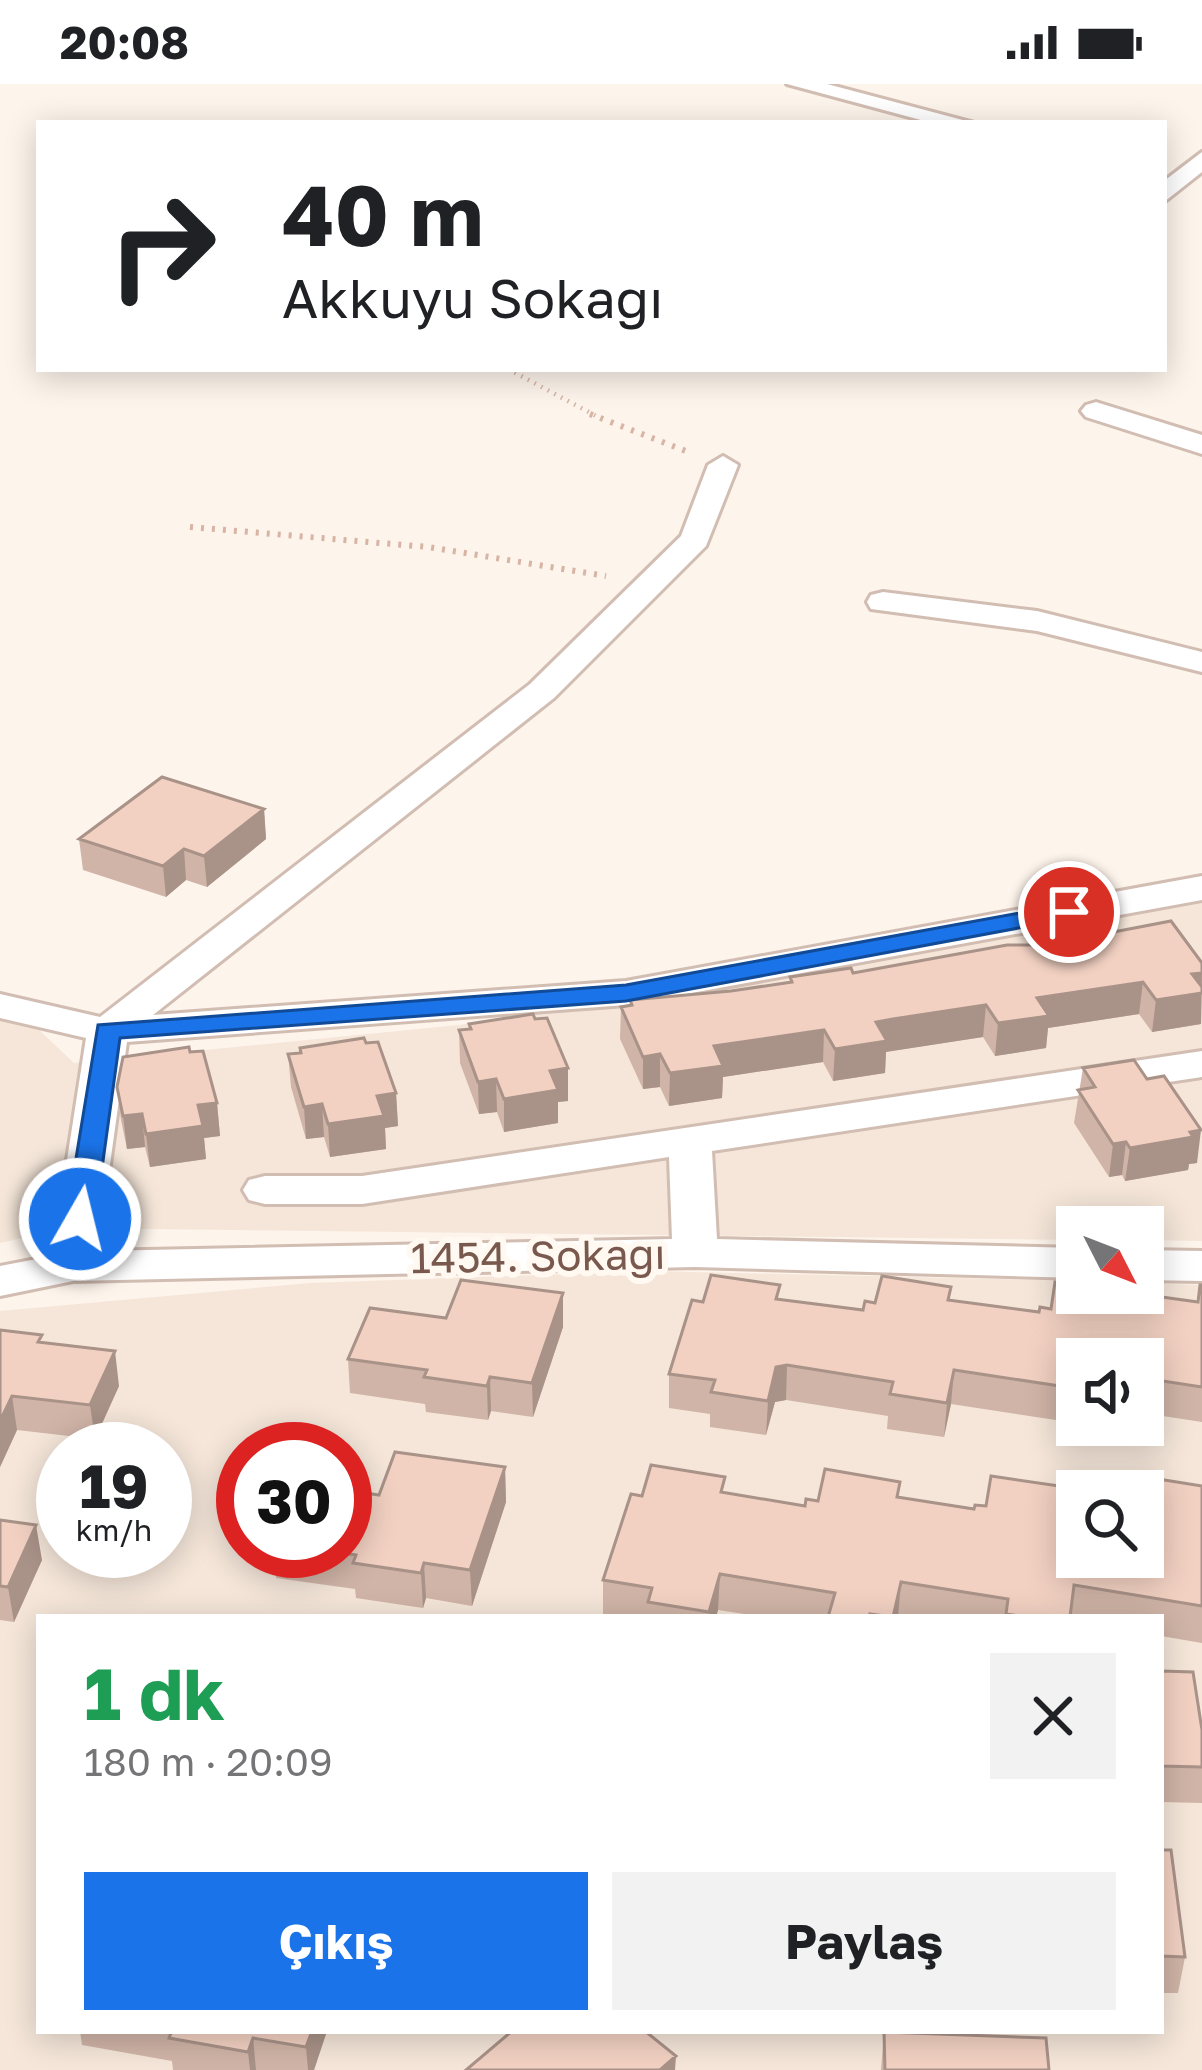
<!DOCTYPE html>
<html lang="tr">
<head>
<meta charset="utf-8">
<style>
	:root { --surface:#fff; --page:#f2f2f2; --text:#202124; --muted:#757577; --accent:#1a73e8 }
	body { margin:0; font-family:"Golos Text",sans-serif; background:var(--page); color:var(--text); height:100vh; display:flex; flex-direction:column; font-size:45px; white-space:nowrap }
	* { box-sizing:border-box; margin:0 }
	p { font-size:39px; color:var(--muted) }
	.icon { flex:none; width:66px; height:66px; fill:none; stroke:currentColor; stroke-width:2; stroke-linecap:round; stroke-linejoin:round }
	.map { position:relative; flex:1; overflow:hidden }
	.side { position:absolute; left:36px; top:1530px; width:1128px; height:420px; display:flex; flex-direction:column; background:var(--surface); border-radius:0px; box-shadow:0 6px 30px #0003 }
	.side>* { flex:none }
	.top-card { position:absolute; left:36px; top:36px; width:1131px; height:252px; border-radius:0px; box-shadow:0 6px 30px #0003; background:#fff; color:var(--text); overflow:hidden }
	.needle { width:78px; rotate:132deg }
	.tools { position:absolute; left:1056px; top:1122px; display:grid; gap:24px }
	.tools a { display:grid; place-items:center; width:108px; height:108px; border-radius:0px; background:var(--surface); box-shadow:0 6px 30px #0003; font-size:60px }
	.speed { position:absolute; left:36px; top:1338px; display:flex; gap:24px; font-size:60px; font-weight:700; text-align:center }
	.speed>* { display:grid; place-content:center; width:156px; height:156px; border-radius:50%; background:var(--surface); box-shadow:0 6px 30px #0003; line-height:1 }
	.speed small { font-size:30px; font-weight:400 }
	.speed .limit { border:18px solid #d22; background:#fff; color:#111 }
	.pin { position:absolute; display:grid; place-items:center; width:102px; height:102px; color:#fff; margin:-51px; border:6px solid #fff; border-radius:50%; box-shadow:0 3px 12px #0007 }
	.me { position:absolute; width:132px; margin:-66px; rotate:8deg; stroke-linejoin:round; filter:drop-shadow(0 0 9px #0008) }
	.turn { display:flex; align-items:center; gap:42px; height:252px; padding:0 48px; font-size:54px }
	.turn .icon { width:156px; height:156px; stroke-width:2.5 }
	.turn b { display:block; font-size:84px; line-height:102px }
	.round { display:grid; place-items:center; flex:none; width:126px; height:126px; border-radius:0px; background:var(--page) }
	.summary { display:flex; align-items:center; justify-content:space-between; height:204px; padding:0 48px }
	h1 { font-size:72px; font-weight:700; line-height:90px; color:#1e9e55 }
	.button { display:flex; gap:24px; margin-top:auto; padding:24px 48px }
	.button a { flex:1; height:138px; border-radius:0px; background:var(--accent); color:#fff; font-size:48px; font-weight:700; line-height:138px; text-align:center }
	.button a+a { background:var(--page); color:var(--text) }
	.status { display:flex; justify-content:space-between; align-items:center; height:84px; padding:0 60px; background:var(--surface); direction:ltr }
	.status svg { height:33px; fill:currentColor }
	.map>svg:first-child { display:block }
	.residential { fill:#f5e6d9; fill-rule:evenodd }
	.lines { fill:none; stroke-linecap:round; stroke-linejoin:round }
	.minor-casing { stroke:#d2bdb2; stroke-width:6 }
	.path-far1 { stroke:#d8b4a5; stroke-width:4.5; stroke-dasharray:1.5 6; stroke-linecap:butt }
	.path { stroke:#d8b4a5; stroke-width:6; stroke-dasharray:3 8; stroke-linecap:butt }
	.minor { fill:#fff; fill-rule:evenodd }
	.wall { fill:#d0b4a7 }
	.shaded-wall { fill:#a99288 }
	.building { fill:#f2d1c2; stroke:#a99288; stroke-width:3 }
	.route { fill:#1a73e8; stroke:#114b97; stroke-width:3 }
	.labels { text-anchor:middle; stroke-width:12; stroke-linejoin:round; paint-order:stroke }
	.street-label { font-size:42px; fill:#79594d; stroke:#fff9f2 }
</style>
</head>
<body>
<div class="status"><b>20:08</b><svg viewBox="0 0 49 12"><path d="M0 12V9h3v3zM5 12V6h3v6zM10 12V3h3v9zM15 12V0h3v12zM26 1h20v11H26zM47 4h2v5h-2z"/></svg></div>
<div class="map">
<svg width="1202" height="1986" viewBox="0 0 1202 1986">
	<rect width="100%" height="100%" fill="#fdf4eb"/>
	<path class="residential" d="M 1202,815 L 1202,1157 L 1143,1156 L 1143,1143 L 1077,1143 L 1077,1156 L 67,1144 L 0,1159 L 0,930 L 36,943 L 74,979 L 459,941 Z
		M 650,1187 L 1077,1197 L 1077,1209 L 1143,1209 L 1143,1199 L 1202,1201 L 1202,1986 L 0,1986 L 0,1227 L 310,1199 ZM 1077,1275 L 1143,1275 L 1143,1341 L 1077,1341 ZM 63,1365 L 165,1365 L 165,1467 L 63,1467 ZM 243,1365 L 345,1365 L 345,1467 L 243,1467 ZM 1077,1407 L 1143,1407 L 1143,1473 L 1077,1473 ZM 39,1533 L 1161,1533 L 1161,1947 L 39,1947 Z"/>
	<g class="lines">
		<g class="minor-casing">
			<path id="minor" d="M 787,0 L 827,0 L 974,39 L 932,39 Z
				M 1202,68 L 1202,88 L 1164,118 L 1164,97 Z
				M 1096,318 L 1202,351 L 1202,370 L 1086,333 L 1081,327 L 1086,321 Z
				M 723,372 L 738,381 L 706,462 L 554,614 L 153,931 L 626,897 L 1202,792 L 1202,816 L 626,921 L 127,958 L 98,1167 L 672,1155 L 669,1073 L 362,1120 L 265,1120 L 249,1116 L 243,1106 L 249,1096 L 265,1092 L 362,1092 L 1202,967 L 1202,993 L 712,1067 L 717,1155 L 1077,1164 L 1077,1194 L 695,1183 L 73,1197 L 0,1212 L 0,1182 L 52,1172 L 86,954 L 0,934 L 0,910 L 100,933 L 530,600 L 681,452 L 708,381 Z
				M 883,508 L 1037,527 L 1202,568 L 1202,588 L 1037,547 L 871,525 L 867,518 L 871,511 Z
				M 1143,1166 L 1202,1167 L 1202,1197 L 1143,1196 Z"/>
		</g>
		<path class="path-far1" d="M 508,285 L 598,333"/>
		<path class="path" d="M 590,330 L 691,369
			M 190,443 L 428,463 L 606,492"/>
		<use href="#minor" class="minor"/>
	</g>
	<path class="wall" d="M 264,725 L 266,755 L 207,803 L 186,796 L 166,813 L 83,786 L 79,755 Z
		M 1202,879 L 1201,940 L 1152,948 L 1139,930 L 1048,944 L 1046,964 L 995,972 L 983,953 L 890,967 L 886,968 L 885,989 L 833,997 L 823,978 L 723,993 L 722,1014 L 669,1022 L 660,1003 L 643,1005 L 620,955 L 621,923 L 630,922 L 630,916 L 731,907 L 790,898 L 790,893 L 853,889 Z
		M 469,940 L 568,1017 L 558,1018 L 558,1039 L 504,1048 L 497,1028 L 479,1030 L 460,979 L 459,946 L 469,945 Z
		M 190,968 L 217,1019 L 220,1052 L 204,1054 L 206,1075 L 150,1083 L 145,1063 L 127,1065 L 121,1036 L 117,1003 Z
		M 288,970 L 396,1009 L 398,1042 L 385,1044 L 386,1065 L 330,1073 L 324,1053 L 306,1055 L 291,1003 Z
		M 1083,984 L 1197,1079 L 1189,1080 L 1188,1086 L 1125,1097 L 1122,1091 L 1109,1093 L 1074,1039 Z
		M 1202,1201 L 1202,1338 L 1143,1329 L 1143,1275 L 1077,1275 L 1077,1341 L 1127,1341 L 1125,1359 L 1067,1351 L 1069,1338 L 951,1320 L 944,1353 L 887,1345 L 888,1332 L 786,1316 L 775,1318 L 766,1351 L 710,1343 L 710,1330 L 669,1324 L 669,1290 L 703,1218 L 779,1215 L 863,1226 L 875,1219 L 950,1216 L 1039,1228 L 1051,1225 L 1198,1218 Z
		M 563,1209 L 563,1243 L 533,1333 L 491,1327 L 488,1336 L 426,1328 L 425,1320 L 350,1309 L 348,1275 L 446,1234 Z
		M 0,1246 L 43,1259 L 119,1302 L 95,1355 L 17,1346 L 0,1383 Z
		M 505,1383 L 506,1418 L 472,1522 L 426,1514 L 423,1524 L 356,1514 L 355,1505 L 276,1494 L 274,1467 L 345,1467 L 379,1411 Z
		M 1158,1395 L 1202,1402 L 1202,1559 L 1161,1552 L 1161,1533 L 764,1533 L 718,1526 L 716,1533 L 603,1531 L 603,1496 L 642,1412 L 725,1409 L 805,1422 L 818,1417 L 899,1413 L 974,1425 L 986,1422 L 1064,1418 L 1077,1473 L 1153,1425 Z
		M 0,1436 L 42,1476 L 14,1538 L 0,1536 Z
		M 1161,1587 L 1202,1683 L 1202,1719 L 1161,1718 Z
		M 1161,1766 L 1185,1873 L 1178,1909 L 1161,1909 Z
		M 80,1947 L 327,1947 L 314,1986 L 173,1986 L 172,1977 L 82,1961 Z
		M 884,1948 L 1049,1986 L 881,1986 Z"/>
	<path class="shaded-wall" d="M 264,725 L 266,755 L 207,803 L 204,772 Z
		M 184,765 L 186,796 L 166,813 L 163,782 Z
		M 1202,889 L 1201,940 L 1152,948 L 1156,916 L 1192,890 Z
		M 1143,898 L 1139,930 L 1048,944 L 1046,964 L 995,972 L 998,939 L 1037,914 Z
		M 986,921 L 983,953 L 886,968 L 885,989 L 833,997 L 835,965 L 876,938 Z
		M 824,946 L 823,978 L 723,993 L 722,1014 L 669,1022 L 670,989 L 714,962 Z
		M 660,970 L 660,1003 L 643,1005 L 643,973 Z
		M 568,984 L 568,1017 L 558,1018 L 558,1039 L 504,1048 L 504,1015 L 550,987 Z
		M 496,995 L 497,1028 L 479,1030 L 478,998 Z
		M 396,1009 L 398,1042 L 385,1044 L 386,1065 L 330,1073 L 328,1040 L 377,1012 Z
		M 217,1019 L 220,1052 L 204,1054 L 206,1075 L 150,1083 L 146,1050 L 198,1021 Z
		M 322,1020 L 324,1053 L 306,1055 L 304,1023 Z
		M 142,1030 L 145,1063 L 127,1065 L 123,1032 Z
		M 1201,1046 L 1197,1079 L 1189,1080 L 1188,1086 L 1125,1097 L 1130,1064 Z
		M 1126,1058 L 1122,1091 L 1109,1093 L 1113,1060 Z
		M 563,1209 L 563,1243 L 533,1333 L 532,1299 Z
		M 115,1267 L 119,1302 L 95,1355 L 90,1321 Z
		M 787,1281 L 786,1316 L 775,1318 L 766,1351 L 768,1317 L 776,1283 Z
		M 954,1286 L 951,1320 L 944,1353 L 947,1319 Z
		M 490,1293 L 491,1327 L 488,1336 L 487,1302 Z
		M 12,1312 L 17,1346 L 0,1383 L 0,1337 Z
		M 505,1383 L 506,1418 L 472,1522 L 470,1486 Z
		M 36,1441 L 42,1476 L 14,1538 L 8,1503 Z
		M 424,1479 L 426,1514 L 423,1524 L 421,1489 Z
		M 720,1490 L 718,1526 L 716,1533 L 709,1533 Z
		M 901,1498 L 898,1533 L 893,1533 Z
		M 312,1947 L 327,1947 L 314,1986 L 308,1986 L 306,1963 Z
		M 253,1954 L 256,1986 L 250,1986 L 248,1968 Z
		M 676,1972 L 675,1986 L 660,1986 Z"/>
	<path class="building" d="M 162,693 L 264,725 L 204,772 L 184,765 L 163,782 L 79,755 Z
		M 1171,837 L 1202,879 L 1202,889 L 1192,890 L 1202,903 L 1202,909 L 1156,916 L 1143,898 L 1037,914 L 1049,932 L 998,939 L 986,921 L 893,935 L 876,938 L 887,957 L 835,965 L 824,946 L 714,962 L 723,982 L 670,989 L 660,970 L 643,973 L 621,923 L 632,921 L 630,916 L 731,907 L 792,898 L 790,893 L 851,884 L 853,889 L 1007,861 L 1046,861 Z
		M 533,930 L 535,935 L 547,934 L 568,984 L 550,987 L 558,1006 L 504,1015 L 496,995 L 478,998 L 459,946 L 471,945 L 469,940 Z
		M 364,954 L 366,959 L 378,958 L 396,1009 L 377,1012 L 384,1032 L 328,1040 L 322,1020 L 304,1023 L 288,970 L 301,969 L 300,964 Z
		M 189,963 L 190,968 L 203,967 L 217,1019 L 198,1021 L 203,1042 L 146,1050 L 142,1030 L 123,1032 L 117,1003 L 123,973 Z
		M 1134,976 L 1147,995 L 1164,992 L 1201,1046 L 1190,1048 L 1193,1053 L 1130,1064 L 1126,1058 L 1113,1060 L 1078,1006 L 1095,1003 L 1083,984 Z
		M 711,1191 L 780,1201 L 776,1215 L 863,1226 L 865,1217 L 875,1219 L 882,1192 L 951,1203 L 948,1216 L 1039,1228 L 1040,1223 L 1051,1225 L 1055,1198 L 1077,1201 L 1077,1209 L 1133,1209 L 1198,1218 L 1200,1201 L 1202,1201 L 1202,1303 L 1143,1294 L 1143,1275 L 1077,1275 L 1077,1317 L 1072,1316 L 1073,1304 L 954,1286 L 947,1319 L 890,1310 L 893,1298 L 787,1281 L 776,1283 L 768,1317 L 711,1308 L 715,1296 L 669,1290 L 692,1216 L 703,1218 Z
		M 461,1196 L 563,1209 L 532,1299 L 490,1293 L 487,1302 L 424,1293 L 427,1286 L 348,1275 L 370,1224 L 446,1234 Z
		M 0,1246 L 42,1251 L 38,1258 L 115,1267 L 90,1321 L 12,1312 L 0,1337 Z
		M 395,1368 L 505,1383 L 470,1486 L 424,1479 L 421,1489 L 353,1479 L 356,1471 L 331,1467 L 345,1467 L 345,1406 L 379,1411 Z
		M 651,1381 L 725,1393 L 721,1408 L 805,1422 L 806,1415 L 818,1417 L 825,1385 L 900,1398 L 897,1413 L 974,1425 L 975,1421 L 986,1422 L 991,1392 L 1066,1403 L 1064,1418 L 1077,1420 L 1077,1473 L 1143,1473 L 1143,1424 L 1154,1426 L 1158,1395 L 1202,1402 L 1202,1522 L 1074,1501 L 1070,1533 L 1027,1533 L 1006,1530 L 1008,1515 L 901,1498 L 893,1533 L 870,1530 L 870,1533 L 828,1533 L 835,1509 L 720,1490 L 709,1528 L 648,1518 L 652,1504 L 603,1496 L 631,1410 L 642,1412 Z
		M 0,1436 L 36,1441 L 8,1503 L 0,1502 Z
		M 1161,1587 L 1193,1588 L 1202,1646 L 1202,1683 L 1161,1682 Z
		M 1161,1766 L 1171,1766 L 1185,1873 L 1161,1872 Z
		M 172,1947 L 312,1947 L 306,1963 L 253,1954 L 248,1968 L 169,1954 Z
		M 512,1947 L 645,1947 L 676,1972 L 660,1986 L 466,1986 Z
		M 884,1948 L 1046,1954 L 1049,1986 L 885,1986 Z"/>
	<path class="route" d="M 1069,820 L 1082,828 L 1078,833 L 626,917 L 120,954 L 95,1135 L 80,1144 L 66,1135 L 98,941 L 626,901 Z"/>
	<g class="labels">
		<g class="street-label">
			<text transform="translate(538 1172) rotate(-1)" y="15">1454. Sokağı</text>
		</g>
	</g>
</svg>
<div class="tools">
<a><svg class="needle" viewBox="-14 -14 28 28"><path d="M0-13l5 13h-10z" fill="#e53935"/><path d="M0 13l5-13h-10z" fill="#757577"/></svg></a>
<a><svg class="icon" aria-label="sound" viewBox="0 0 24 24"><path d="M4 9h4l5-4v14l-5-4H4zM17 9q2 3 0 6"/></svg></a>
<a><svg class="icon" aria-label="search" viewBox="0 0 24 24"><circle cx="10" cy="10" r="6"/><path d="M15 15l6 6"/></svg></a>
</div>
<div class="speed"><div>19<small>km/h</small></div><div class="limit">30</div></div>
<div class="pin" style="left:1069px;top:828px;background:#d93025"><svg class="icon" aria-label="arrive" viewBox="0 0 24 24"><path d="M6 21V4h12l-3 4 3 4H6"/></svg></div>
<svg class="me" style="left:80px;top:1135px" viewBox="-20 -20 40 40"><circle r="17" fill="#1a73e8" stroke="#fff" stroke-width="3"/><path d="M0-11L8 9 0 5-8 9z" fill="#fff"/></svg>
<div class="top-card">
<div class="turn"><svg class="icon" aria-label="right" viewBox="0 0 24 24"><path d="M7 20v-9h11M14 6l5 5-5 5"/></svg><div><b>40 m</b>Akkuyu Sokağı</div></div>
</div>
<section class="side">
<div class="summary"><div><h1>1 dk</h1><p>180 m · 20:09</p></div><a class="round"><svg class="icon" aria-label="close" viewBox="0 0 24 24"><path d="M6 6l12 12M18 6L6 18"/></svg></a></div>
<div class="button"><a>Çıkış</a><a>Paylaş</a></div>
</section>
</div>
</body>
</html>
